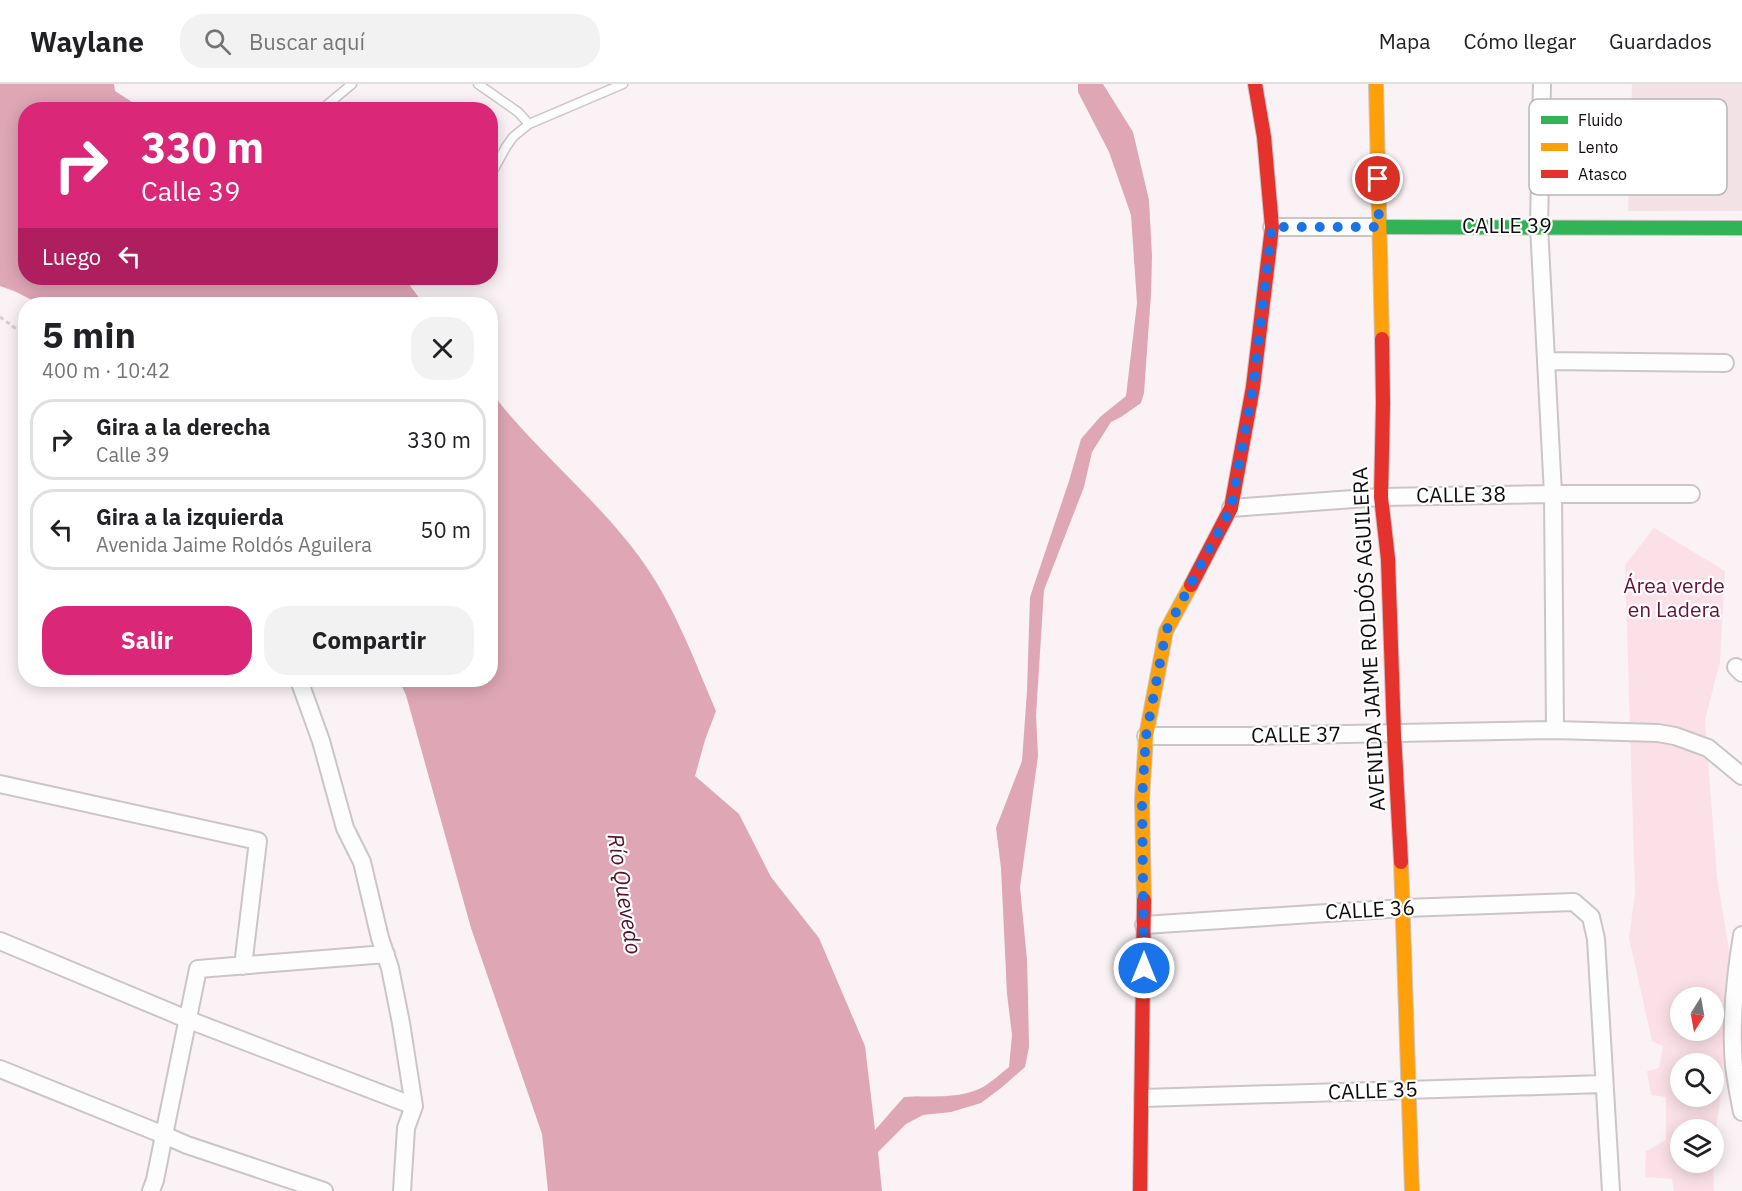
<!DOCTYPE html>
<html lang="es">
<head>
<meta charset="utf-8">
<style>
	:root { --surface:#fff; --page:#f2f2f2; --text:#202124; --muted:#757577; --line:#e0e0e0; --accent:#db2777 }
	body { margin:0; font-family:"IBM Plex Sans",sans-serif; background:var(--page); color:var(--text); height:100vh; display:flex; flex-direction:column; font-size:22px; white-space:nowrap }
	* { box-sizing:border-box; margin:0 }
	p { font-size:20px; color:var(--muted) }
	.icon { flex:none; width:33px; height:33px; fill:none; stroke:currentColor; stroke-width:2; stroke-linecap:round; stroke-linejoin:round }
	.map { position:relative; flex:1; overflow:hidden }
	.panel { position:absolute; left:18px; top:213px; width:480px; height:390px; display:flex; flex-direction:column; background:var(--surface); border-radius:24px; box-shadow:0 3px 15px #0003 }
	.panel>* { flex:none }
	.banner { position:absolute; left:18px; top:18px; width:480px; height:183px; border-radius:24px; box-shadow:0 3px 15px #0003; background:#db2777; color:#fff; overflow:hidden }
	.needle { width:39px; rotate:191deg }
	.tools { position:absolute; left:1670px; top:903px; display:grid; gap:12px }
	.tools a { display:grid; place-items:center; width:54px; height:54px; border-radius:50%; background:var(--surface); box-shadow:0 3px 15px #0003; font-size:30px }
	.pin { position:absolute; display:grid; place-items:center; width:51px; height:51px; color:#fff; margin:-26px; border:3px solid #fff; border-radius:50%; box-shadow:0 2px 6px #0007 }
	.me { position:absolute; width:66px; margin:-33px; rotate:0deg; stroke-linejoin:round; filter:drop-shadow(0 0 4px #0008) }
	.turn { display:flex; align-items:center; gap:21px; height:126px; padding:0 24px; font-size:27px }
	.turn .icon { width:78px; height:78px; stroke-width:2.5 }
	.turn b { display:block; font-size:42px; line-height:51px }
	.then { display:flex; align-items:center; height:57px; padding:0 24px; background:#0003; gap:12px; font-size:22px }
	.round { display:grid; place-items:center; flex:none; width:63px; height:63px; border-radius:24px; background:var(--page) }
	.overview { display:flex; align-items:center; justify-content:space-between; height:102px; padding:0 24px }
	h1 { font-size:36px; font-weight:800; line-height:45px }
	.action { display:flex; gap:12px; margin-top:auto; padding:12px 24px }
	.action a { flex:1; height:69px; border-radius:24px; background:var(--accent); color:#fff; font-size:24px; font-weight:800; line-height:69px; text-align:center }
	.action a+a { background:var(--page); color:var(--text) }
	ul { padding:0; list-style:none }
	li { display:flex; align-items:center; gap:18px; height:81px; margin:0 12px 9px; padding:0 12px; border:3px solid var(--line); border-radius:24px }
	li div { flex:1 }
	li b { display:block; font-size:22px }
	li em { font-style:normal }
	header { display:flex; align-items:center; gap:36px; box-sizing:border-box; height:84px; padding:0 30px; background:var(--surface); border-bottom:2px solid var(--line) }
	header strong { font-size:28px }
	nav { display:flex; gap:33px; margin-inline-start:auto; font-size:21px }
	.search { width:420px; height:54px; background:var(--page); display:flex; align-items:center; gap:15px; box-sizing:border-box; padding:0 21px; border-radius:24px; color:var(--muted); font-size:22px }
	.map>svg:first-child { display:block }
	.built { fill:#f3e2e5 }
	.green { fill:#fbe1e7; fill-rule:evenodd }
	.water { fill:#dfa6b6 }
	.lines { fill:none; stroke-linecap:round; stroke-linejoin:round }
	.lane-casing { stroke:#cbc5c6; stroke-width:11 }
	.street-casing { stroke:#cbc5c6; stroke-width:20 }
	.fast-casing { stroke:#cbc5c6; stroke-width:16 }
	.slow-casing { stroke:#cbc5c6; stroke-width:16 }
	.jam-casing { stroke:#cbc5c6; stroke-width:16 }
	.path { stroke:#d4d2d2; stroke-width:3; stroke-dasharray:4.5 3; stroke-linecap:butt }
	.lane { stroke:#fefdfd; stroke-width:8 }
	.street { stroke:#fefdfd; stroke-width:16 }
	.fast { stroke:#30b455; stroke-width:14 }
	.slow { stroke:#ff9f0a; stroke-width:14 }
	.jam { stroke:#e5322d; stroke-width:14 }
	.route { stroke:#1a73e8; stroke-width:10; stroke-dasharray:0 18 }
	.labels { text-anchor:middle; stroke-width:4.5; stroke-linejoin:round; paint-order:stroke }
	.street-label { font-size:21px; fill:#100b0c; stroke:#fff }
	.park-label { font-size:21px; fill:#6b0f36; stroke:#fff }
	.water-label { font-size:22px; font-style:italic; fill:#540f2a; stroke:#fff }
	.key { fill:#fff; stroke:#b7b6b6; stroke-width:1.5 }
	.key-label { font-size:16px; fill:#100b0c }
</style>
</head>
<body>
<header>
<strong>Waylane</strong>
<div class="search"><svg class="icon" aria-label="search" viewBox="0 0 24 24"><circle cx="10" cy="10" r="6"/><path d="M15 15l6 6"/></svg>Buscar aquí</div>
<nav><a>Mapa</a><a>Cómo llegar</a><a>Guardados</a></nav>
</header>
<div class="map">
<svg width="1742" height="1107" viewBox="0 0 1742 1107">
	<rect width="100%" height="100%" fill="#faf2f4"/>
	<path class="built" d="M 1632,0 L 1742,0 L 1742,127 L 1628,127 Z"/>
	<path class="green" d="M 1654,444 L 1725,487 L 1720,578 L 1705,636 L 1717,793 L 1733,889 L 1725,920 L 1722,1002 L 1713,1067 L 1713,1046 L 1680,1046 L 1680,1078 L 1713,1078 L 1713,1068 L 1714,1107 L 1674,1107 L 1672,1095 L 1645,1093 L 1646,1067 L 1666,1056 L 1666,1013 L 1651,1011 L 1647,987 L 1659,984 L 1663,962 L 1652,957 L 1629,854 L 1635,809 L 1625,481 ZM 1680,914 L 1713,914 L 1713,946 L 1680,946 ZM 1680,980 L 1713,980 L 1713,1012 L 1680,1012 Z"/>
	<path class="water" d="M 0,0 L 114,0 L 115,7 L 143,25 L 26,26 L 26,194 L 404,194 L 424,220 L 40,220 L 14,207 L 0,202 Z
		M 1078,0 L 1103,0 L 1133,48 L 1149,116 L 1152,172 L 1151,210 L 1144,309 L 1141,319 L 1121,333 L 1111,338 L 1092,368 L 1084,403 L 1044,506 L 1036,631 L 1038,672 L 1020,803 L 1027,876 L 1028,913 L 1029,963 L 1025,983 L 1001,1004 L 981,1019 L 951,1028 L 923,1031 L 906,1040 L 878,1068 L 882,1107 L 548,1107 L 542,1050 L 471,844 L 406,611 L 399,596 L 490,596 L 491,308 C 535,366 594,412 638,471 C 673,518 693,573 716,627 L 705,656 L 695,692 L 739,730 L 771,793 L 819,854 L 865,962 L 875,1046 L 904,1013 C 930,1011 959,1016 983,1003 C 992,998 1001,989 1009,983 L 1012,951 L 1007,910 L 1001,784 L 996,744 L 1022,677 L 1027,607 L 1030,513 L 1069,397 L 1081,355 L 1100,333 L 1126,312 L 1137,219 L 1131,131 L 1109,68 L 1078,8 Z"/>
	<g class="lines">
		<g class="lane-casing">
			<path id="lane" d="M 478,0 L 518,28 L 529,40
				M 321,26 L 352,0
				M 490,92 L 506,63 L 513,53 L 529,40 L 623,0"/>
		</g>
		<g class="street-casing">
			<path id="street" d="M 1542,0 L 1539,142 L 1553,410 L 1555,646
				M 1272,143 L 1379,143
				M 1546,277 L 1725,279
				M 1231,424 L 1381,413 L 1553,410 L 1691,410
				M 1736,583 L 1742,589
				M 299,596 L 321,657 L 345,744 L 362,778 L 380,854 L 390,884 L 401,939 L 414,1022 L 406,1044 L 402,1107
				M 1146,652 L 1250,652 L 1555,646 L 1658,649 L 1675,652 L 1708,664 L 1742,692
				M 0,700 L 258,757 L 243,882
				M 1144,841 L 1404,824 L 1574,818 L 1591,833 L 1596,855 L 1611,1107
				M 1742,851 C 1735,894 1730,938 1734,982 C 1736,997 1739,1013 1742,1028
				M 0,857 L 189,936 L 414,1022
				M 0,985 L 164,1051 L 198,885 L 386,870
				M 1143,1014 L 1603,1000
				M 151,1107 L 155,1096 L 164,1051 L 187,1061 L 324,1107"/>
		</g>
		<g class="fast-casing">
			<path id="fast" d="M 1379,143 L 1742,144"/>
		</g>
		<g class="slow-casing">
			<path id="slow" d="M 1376,0 L 1382,255
				M 1401,778 L 1412,1107
				M 1144,816 L 1142,715 L 1146,652 L 1166,547 L 1191,501"/>
		</g>
		<g class="jam-casing">
			<path id="jam" d="M 1382,255 L 1383,319 L 1381,413 L 1388,475 L 1394,650 L 1401,778
				M 1191,501 L 1231,424 L 1253,303 L 1272,143 L 1264,53 L 1255,0
				M 1140,1107 L 1144,816"/>
		</g>
		<path class="path" d="M 0,233 L 26,252"/>
		<use href="#lane" class="lane"/>
		<use href="#street" class="street"/>
		<use href="#fast" class="fast"/>
		<use href="#slow" class="slow"/>
		<use href="#jam" class="jam"/>
	</g>
	<g class="lines">
		<path class="route" d="M 1144,884 L 1142,715 L 1146,652 L 1166,547 L 1231,424 L 1253,303 L 1272,143 L 1379,143 L 1378,95"/>
	</g>
	<g class="labels">
		<g class="street-label">
			<text x="1507" y="149">CALLE 39</text>
			<text transform="translate(1461 411) rotate(-1)" y="7">CALLE 38</text>
			<text transform="translate(1369 555) rotate(-93)" y="7">AVENIDA JAIME ROLDÓS AGUILERA</text>
			<text transform="translate(1296 651) rotate(-1)" y="7">CALLE 37</text>
			<text transform="translate(1370 826) rotate(-3)" y="7">CALLE 36</text>
			<text transform="translate(1373 1007) rotate(-2)" y="7">CALLE 35</text>
		</g>
		<g class="park-label">
			<text x="1674" y="509">Área verde<tspan x="1674" dy="24">en Ladera</tspan></text>
		</g>
		<g class="water-label">
			<text transform="translate(625 810) rotate(81)" y="8">Río Quevedo</text>
		</g>
	</g>
	<rect x="1529" y="15" width="198" height="96" rx="9" class="key"/>
	<rect x="1541" y="32" width="27" height="8" fill="#30b455"/>
	<rect x="1541" y="59" width="27" height="8" fill="#ff9f0a"/>
	<rect x="1541" y="86" width="27" height="8" fill="#e5322d"/>
	<g class="key-label">
		<text x="1578" y="42">Fluido</text>
		<text x="1578" y="69">Lento</text>
		<text x="1578" y="96">Atasco</text>
	</g>
</svg>
<div class="tools">
<a><svg class="needle" viewBox="-14 -14 28 28"><path d="M0-13l5 13h-10z" fill="#e53935"/><path d="M0 13l5-13h-10z" fill="#757577"/></svg></a>
<a><svg class="icon" aria-label="search" viewBox="0 0 24 24"><circle cx="10" cy="10" r="6"/><path d="M15 15l6 6"/></svg></a>
<a><svg class="icon" aria-label="layers" viewBox="0 0 24 24"><path d="M12 4l9 5-9 5-9-5zM3 14l9 5 9-5"/></svg></a>
</div>
<div class="pin" style="left:1378px;top:95px;background:#d93025"><svg class="icon" aria-label="arrive" viewBox="0 0 24 24"><path d="M6 21V4h12l-3 4 3 4H6"/></svg></div>
<svg class="me" style="left:1144px;top:884px" viewBox="-20 -20 40 40"><circle r="17" fill="#1a73e8" stroke="#fff" stroke-width="3"/><path d="M0-11L8 9 0 5-8 9z" fill="#fff"/></svg>
<div class="banner">
<div class="turn"><svg class="icon" aria-label="right" viewBox="0 0 24 24"><path d="M7 20v-9h11M14 6l5 5-5 5"/></svg><div><b>330 m</b>Calle 39</div></div>
<div class="then">Luego<svg class="icon" aria-label="left" viewBox="0 0 24 24"><path d="M17 20v-9H6M10 6l-5 5 5 5"/></svg></div>
</div>
<section class="panel">
<div class="overview"><div><h1>5 min</h1><p>400 m · 10:42</p></div><a class="round"><svg class="icon" aria-label="close" viewBox="0 0 24 24"><path d="M6 6l12 12M18 6L6 18"/></svg></a></div>
<ul>
<li><svg class="icon" aria-label="right" viewBox="0 0 24 24"><path d="M7 20v-9h11M14 6l5 5-5 5"/></svg><div><b>Gira a la derecha</b><p>Calle 39</p></div><em>330 m</em></li>
<li><svg class="icon" aria-label="left" viewBox="0 0 24 24"><path d="M17 20v-9H6M10 6l-5 5 5 5"/></svg><div><b>Gira a la izquierda</b><p>Avenida Jaime Roldós Aguilera</p></div><em>50 m</em></li>
</ul>
<div class="action"><a>Salir</a><a>Compartir</a></div>
</section>
</div>
</body>
</html>
